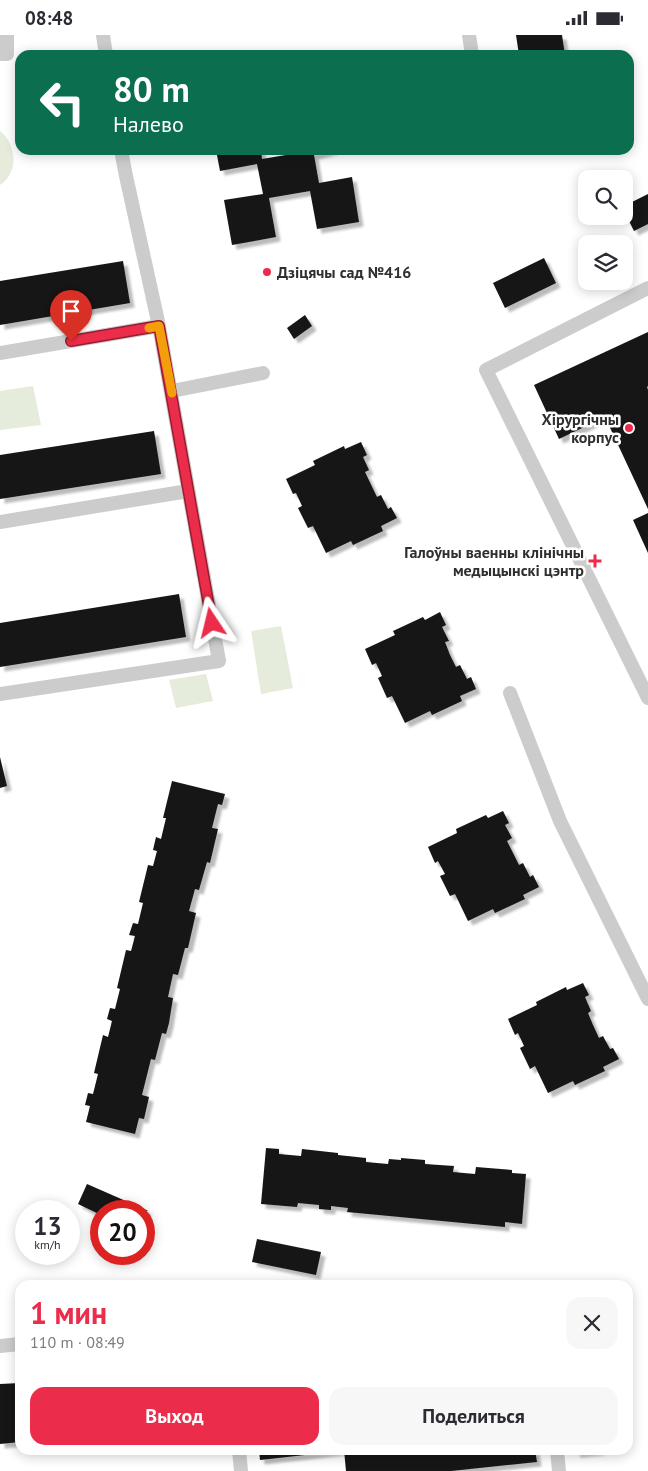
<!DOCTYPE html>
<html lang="ru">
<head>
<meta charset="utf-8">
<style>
	:root { --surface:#fff; --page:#f7f7f7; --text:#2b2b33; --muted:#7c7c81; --accent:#eb2c4a }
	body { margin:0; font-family:"PT Sans",sans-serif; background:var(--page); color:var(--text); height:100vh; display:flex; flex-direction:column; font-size:19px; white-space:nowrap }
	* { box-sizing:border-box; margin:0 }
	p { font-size:16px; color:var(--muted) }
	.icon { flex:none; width:28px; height:28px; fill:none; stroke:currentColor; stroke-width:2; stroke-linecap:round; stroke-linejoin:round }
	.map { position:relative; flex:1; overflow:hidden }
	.side { position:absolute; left:15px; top:1245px; width:618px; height:175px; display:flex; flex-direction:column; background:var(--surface); border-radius:15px; box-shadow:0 2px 12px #0003 }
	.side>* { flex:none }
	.hud { position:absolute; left:15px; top:15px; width:619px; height:105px; border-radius:15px; box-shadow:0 2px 12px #0003; background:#0b6e4f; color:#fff; overflow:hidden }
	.fabs { position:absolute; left:578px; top:135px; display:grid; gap:10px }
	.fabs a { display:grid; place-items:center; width:55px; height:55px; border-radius:10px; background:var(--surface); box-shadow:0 2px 12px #0003; font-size:25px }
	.speed { position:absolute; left:15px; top:1165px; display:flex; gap:10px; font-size:25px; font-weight:700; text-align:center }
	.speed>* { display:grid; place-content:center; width:65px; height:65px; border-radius:50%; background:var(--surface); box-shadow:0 2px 12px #0003; line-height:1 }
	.speed small { font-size:12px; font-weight:400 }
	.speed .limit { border:8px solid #d22; background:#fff; color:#111 }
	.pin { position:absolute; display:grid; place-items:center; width:42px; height:42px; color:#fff; margin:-51px -21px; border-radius:50% 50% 50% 0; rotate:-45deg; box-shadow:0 0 5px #0007 }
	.pin .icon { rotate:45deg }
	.me { position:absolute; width:55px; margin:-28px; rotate:350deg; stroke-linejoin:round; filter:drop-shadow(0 0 4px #0008) }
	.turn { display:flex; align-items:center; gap:18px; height:105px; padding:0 15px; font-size:22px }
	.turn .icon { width:65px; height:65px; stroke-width:2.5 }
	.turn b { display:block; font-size:35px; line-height:42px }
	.round { display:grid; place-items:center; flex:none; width:52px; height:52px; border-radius:15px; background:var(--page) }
	.overview { display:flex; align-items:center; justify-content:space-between; height:85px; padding:0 15px }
	h1 { font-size:30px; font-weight:700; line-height:38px; color:var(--accent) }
	.button { display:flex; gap:10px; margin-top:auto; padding:10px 15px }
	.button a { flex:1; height:58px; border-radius:15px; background:var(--accent); color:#fff; font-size:20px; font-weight:700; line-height:58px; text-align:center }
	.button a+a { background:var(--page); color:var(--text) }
	.status { display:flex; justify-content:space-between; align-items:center; height:35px; padding:0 25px; background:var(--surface); direction:ltr }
	.status svg { height:14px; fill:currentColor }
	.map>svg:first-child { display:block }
	.green { fill:#e6ecdc }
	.building { fill:#161616; filter:url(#shadow) }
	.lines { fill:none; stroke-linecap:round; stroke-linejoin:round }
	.service { stroke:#ccc; stroke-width:14 }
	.route-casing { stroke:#991d30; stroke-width:12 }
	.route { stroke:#eb2c4a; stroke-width:9 }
	.slow { stroke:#f59e0b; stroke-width:9 }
	.poi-dot { fill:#eb2c4a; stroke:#fff; stroke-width:2 }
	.labels { text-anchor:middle; stroke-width:5; stroke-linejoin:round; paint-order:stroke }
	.poi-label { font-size:16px; font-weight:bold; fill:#2f2f2f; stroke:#fff; text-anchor:end }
</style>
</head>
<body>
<div class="status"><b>08:48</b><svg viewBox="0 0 49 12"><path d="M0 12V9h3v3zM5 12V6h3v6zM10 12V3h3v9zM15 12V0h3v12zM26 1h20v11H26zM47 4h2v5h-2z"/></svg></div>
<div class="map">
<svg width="648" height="1436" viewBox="0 0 648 1436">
	<defs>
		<filter id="shadow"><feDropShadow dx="4.5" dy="4.5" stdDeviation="1" flood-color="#0004"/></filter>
	</defs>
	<rect width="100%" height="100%" fill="#fff"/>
	<path class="green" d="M 0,96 C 17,109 19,138 0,150 Z
		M 33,351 L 41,390 L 0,395 L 0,356 Z
		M 281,591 L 293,653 L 261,659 L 251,596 Z
		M 206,639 L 213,666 L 176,673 L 169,645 Z"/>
	<path class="building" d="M 516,0 L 562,0 L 565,20 L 519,20 Z
		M 216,115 L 261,115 L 262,124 L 304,117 L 303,115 L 335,115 L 314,120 L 319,148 L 352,142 L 359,187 L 317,194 L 310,156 L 269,163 L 276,202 L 232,210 L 224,165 L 263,159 L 257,129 L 220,136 Z
		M 648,159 L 648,189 L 634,196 L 624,176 L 624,171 Z
		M 544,223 L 556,248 L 505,273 L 493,248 Z
		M 123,226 L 130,268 L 0,290 L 0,246 Z
		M 305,280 L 312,291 L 294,304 L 287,293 Z
		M 648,297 L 648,351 L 647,352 L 648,355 L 648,474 L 605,382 L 559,404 L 534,350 Z
		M 154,396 L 161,439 L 0,464 L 0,420 Z
		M 361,407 L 367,420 L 363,422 L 369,435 L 365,437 L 377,462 L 381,460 L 388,474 L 391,472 L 397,483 L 381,491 L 383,496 L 353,510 L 351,506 L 326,518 L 313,491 L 308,493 L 298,473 L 302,471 L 296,458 L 293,459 L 286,444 L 315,430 L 313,426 L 344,411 L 345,414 Z
		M 648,478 L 648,518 L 633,485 Z
		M 179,559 L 186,602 L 0,632 L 0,588 Z
		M 440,577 L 446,590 L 442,592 L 449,606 L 445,607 L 450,620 L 456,632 L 460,630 L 467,644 L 471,642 L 476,654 L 460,661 L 462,666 L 432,680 L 430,676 L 405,688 L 392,661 L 387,663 L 378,643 L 382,641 L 376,628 L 372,630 L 365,614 L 395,600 L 393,596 L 423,582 L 425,585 Z
		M 0,722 L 7,751 L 0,753 Z
		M 172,746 L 225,759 L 222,770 L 218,769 L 212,793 L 218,794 L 210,828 L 207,827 L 199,855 L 195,854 L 189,876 L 196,878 L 188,913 L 185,913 L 178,940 L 173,939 L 168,962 L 173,963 L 169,988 L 166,999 L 162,998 L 155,1025 L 151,1024 L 142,1060 L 149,1062 L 144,1084 L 139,1083 L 135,1099 L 86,1087 L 90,1071 L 85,1070 L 88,1058 L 93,1059 L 98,1039 L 94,1038 L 103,1000 L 108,1002 L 112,986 L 107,984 L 110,973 L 115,974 L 120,954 L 117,953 L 126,915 L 131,916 L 135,901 L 129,900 L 133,888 L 138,889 L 143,868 L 139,867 L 148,830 L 153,831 L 157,816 L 153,815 L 156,802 L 161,804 L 166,783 L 163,783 Z
		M 503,776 L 509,788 L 505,790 L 512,803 L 507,806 L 519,830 L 523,828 L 530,842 L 533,840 L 539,852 L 523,860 L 525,864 L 495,878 L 493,874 L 468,886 L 455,859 L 450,861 L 440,841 L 445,839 L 438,826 L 435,828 L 428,812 L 457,798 L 456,794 L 486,780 L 488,783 Z
		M 583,948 L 589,960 L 585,962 L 591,976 L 588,978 L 593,990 L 599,1003 L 603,1001 L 610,1014 L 613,1013 L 619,1024 L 603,1032 L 605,1036 L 575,1050 L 573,1046 L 548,1058 L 535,1031 L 530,1034 L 520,1013 L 524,1011 L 518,998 L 515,1000 L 508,984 L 537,970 L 536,967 L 566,952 L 567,955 Z
		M 266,1113 L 279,1114 L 279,1119 L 301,1121 L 302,1114 L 338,1118 L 338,1120 L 366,1123 L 366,1127 L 388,1129 L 389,1124 L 401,1125 L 401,1123 L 425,1125 L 425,1129 L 454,1131 L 453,1137 L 475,1139 L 476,1132 L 512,1135 L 512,1138 L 526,1139 L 522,1189 L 505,1187 L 505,1192 L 347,1177 L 348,1173 L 331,1171 L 331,1175 L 319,1174 L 319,1170 L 298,1168 L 297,1172 L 261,1169 Z
		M 87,1149 L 144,1174 L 148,1176 L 146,1176 L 144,1182 L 144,1176 L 101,1176 L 101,1180 L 78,1169 Z
		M 257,1204 L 321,1217 L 316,1240 L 252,1227 Z
		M 20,1348 L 20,1407 L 0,1409 L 0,1349 Z
		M 259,1415 L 341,1415 L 341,1416 L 260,1425 Z
		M 344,1415 L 535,1415 L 537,1427 L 451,1436 L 346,1436 Z
		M 575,1415 L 600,1415 L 600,1416 L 576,1418 Z"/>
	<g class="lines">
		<path class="service" d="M 103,0 L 106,20
			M 469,0 L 472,20
			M 0,19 L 7,19 L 7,0
			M 648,253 L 486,335 L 648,663
			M 0,318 L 159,291
			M 172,356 L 263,338
			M 0,487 L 188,456
			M 510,658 L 560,786 L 648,964
			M 0,659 L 219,626 L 159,291 L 126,141 L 121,115
			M 0,1311 L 20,1309
			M 239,1415 L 241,1436
			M 557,1415 L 559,1436"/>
	</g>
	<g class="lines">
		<g class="route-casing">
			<path id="route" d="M 71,306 L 159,291 L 212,588"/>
		</g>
		<use href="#route" class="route"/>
		<path class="slow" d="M 149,293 L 159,291 L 172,358"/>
	</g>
	<g class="poi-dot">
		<circle cx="267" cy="237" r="5"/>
		<circle cx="629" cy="393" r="5"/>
		<path d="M592.5 518.5h5v5h5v5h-5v5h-5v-5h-5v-5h5z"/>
	</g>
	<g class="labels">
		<g class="poi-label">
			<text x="277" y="243" text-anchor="start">Дзіцячы сад №416</text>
			<text x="619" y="390">Хірургічны<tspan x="619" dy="18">корпус</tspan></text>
			<text x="584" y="523">Галоўны ваенны клінічны<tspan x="584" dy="18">медыцынскі цэнтр</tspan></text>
		</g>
	</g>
</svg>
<div class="fabs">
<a><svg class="icon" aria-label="search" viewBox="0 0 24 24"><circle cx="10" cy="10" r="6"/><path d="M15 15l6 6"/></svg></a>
<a><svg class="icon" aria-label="layers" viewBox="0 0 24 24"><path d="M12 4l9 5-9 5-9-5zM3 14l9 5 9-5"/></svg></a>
</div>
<div class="speed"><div>13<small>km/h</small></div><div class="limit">20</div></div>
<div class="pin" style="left:71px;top:306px;background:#d93025"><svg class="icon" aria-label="arrive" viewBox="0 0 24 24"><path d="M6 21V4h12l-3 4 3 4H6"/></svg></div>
<svg class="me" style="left:212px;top:588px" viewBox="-20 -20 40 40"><path d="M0-17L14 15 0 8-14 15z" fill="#eb2c4a" stroke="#fff" stroke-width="4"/></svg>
<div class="hud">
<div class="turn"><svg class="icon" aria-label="left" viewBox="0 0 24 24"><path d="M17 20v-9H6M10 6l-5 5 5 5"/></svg><div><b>80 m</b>Налево</div></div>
</div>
<section class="side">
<div class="overview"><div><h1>1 мин</h1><p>110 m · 08:49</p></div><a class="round"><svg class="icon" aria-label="close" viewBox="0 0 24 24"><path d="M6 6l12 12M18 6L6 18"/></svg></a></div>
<div class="button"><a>Выход</a><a>Поделиться</a></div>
</section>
</div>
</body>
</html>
